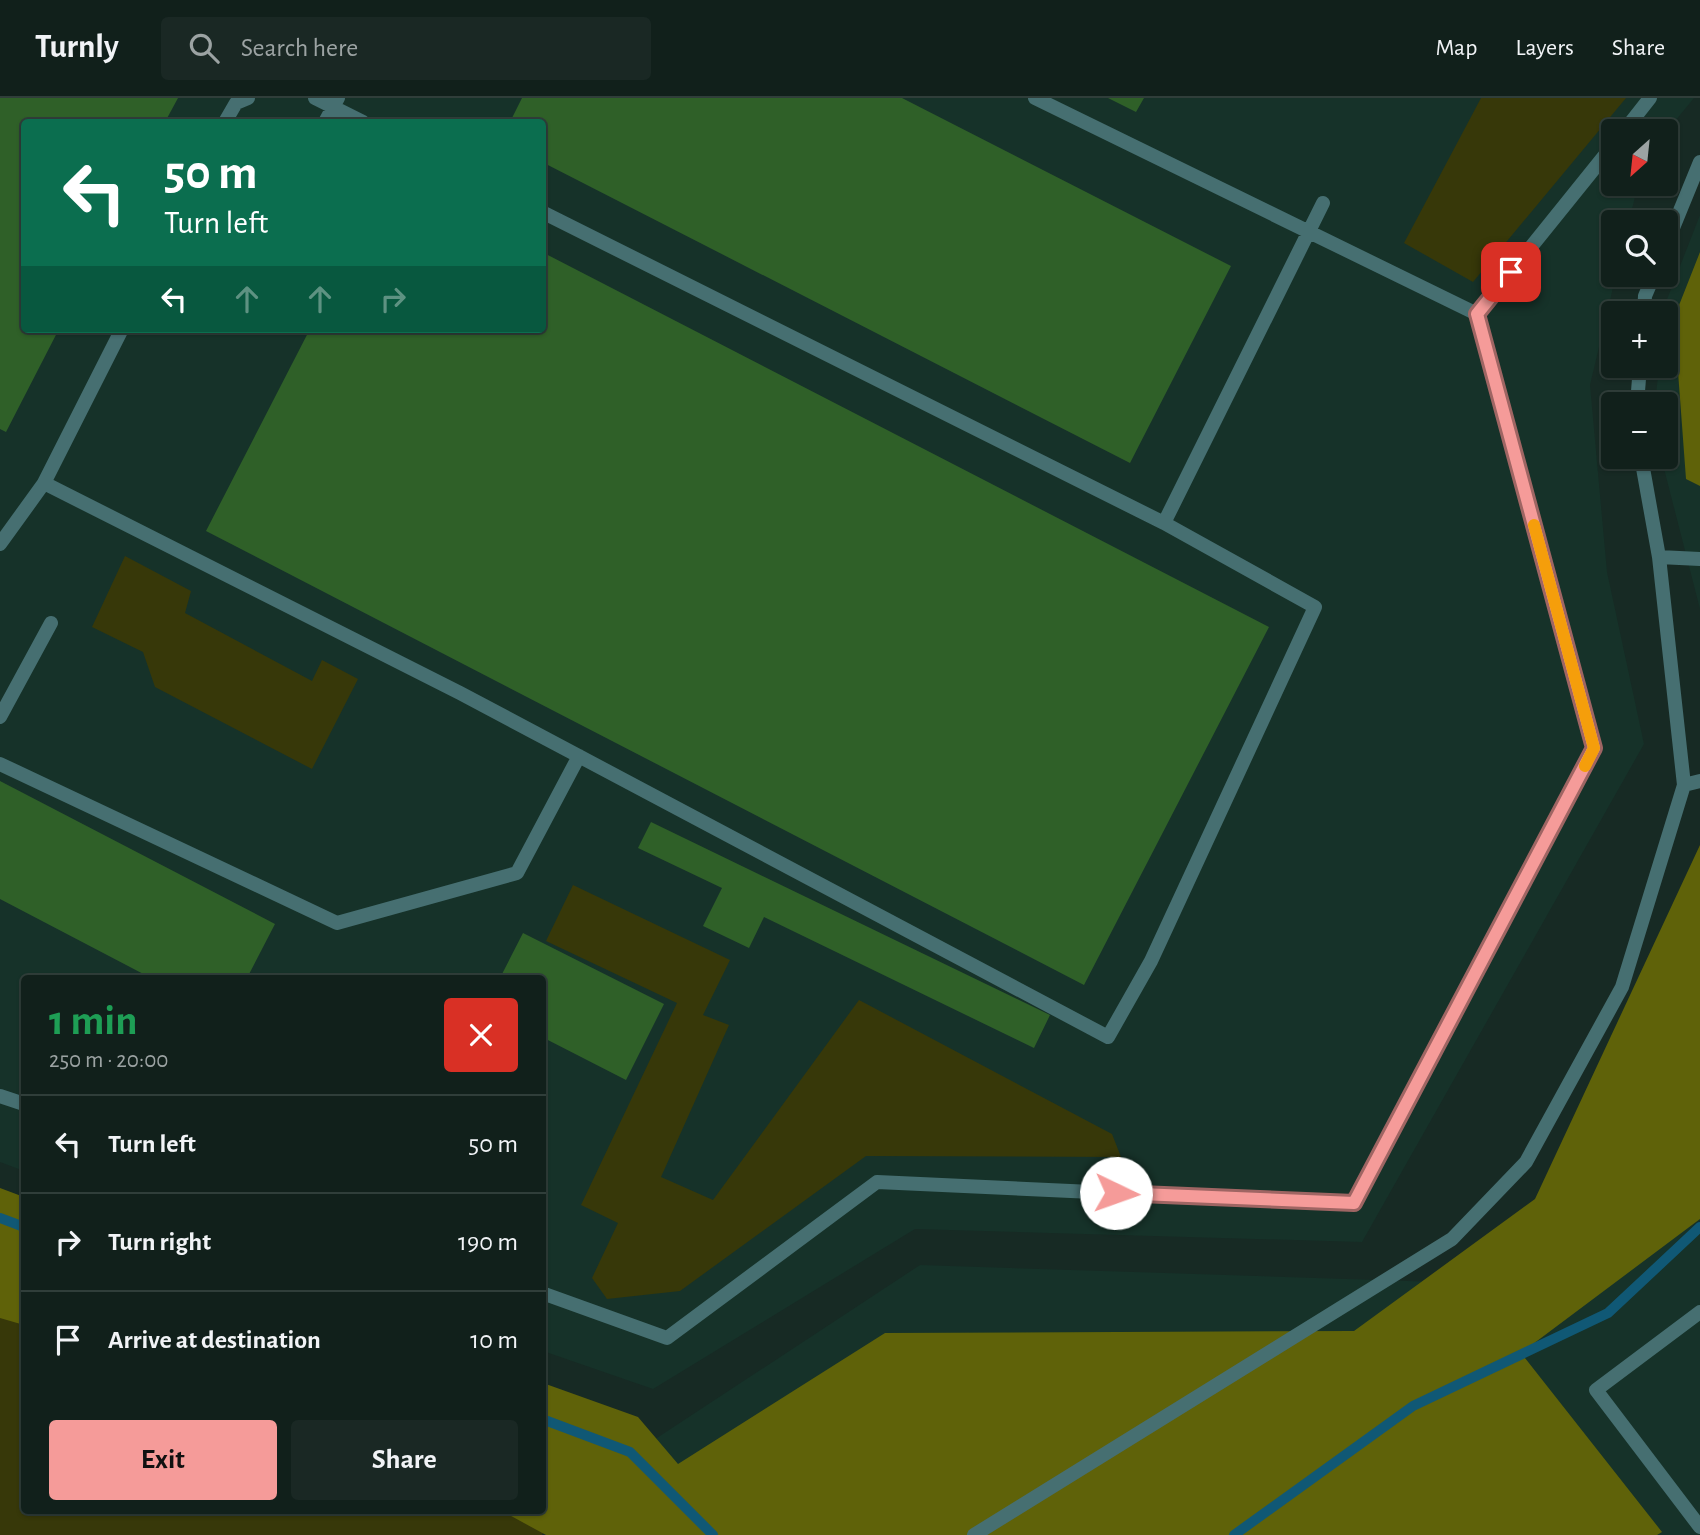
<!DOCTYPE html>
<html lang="en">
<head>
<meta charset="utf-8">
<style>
	:root { --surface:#11201b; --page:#1a2824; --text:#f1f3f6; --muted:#9ca3a3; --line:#303e3a; --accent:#f59b99 }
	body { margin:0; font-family:"Alegreya Sans",sans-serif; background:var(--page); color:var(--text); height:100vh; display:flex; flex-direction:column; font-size:26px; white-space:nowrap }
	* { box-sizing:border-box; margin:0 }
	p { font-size:23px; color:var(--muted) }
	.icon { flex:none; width:38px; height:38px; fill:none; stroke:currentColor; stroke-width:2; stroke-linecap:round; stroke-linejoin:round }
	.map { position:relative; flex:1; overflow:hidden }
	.details { position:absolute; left:21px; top:877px; width:525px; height:539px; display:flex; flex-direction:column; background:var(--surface); border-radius:7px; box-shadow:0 2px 5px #0004,0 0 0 2px var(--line) }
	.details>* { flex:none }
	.guide { position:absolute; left:21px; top:21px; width:525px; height:214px; border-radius:7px; box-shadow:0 2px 5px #0004,0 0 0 2px var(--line); background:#0b6e4f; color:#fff; overflow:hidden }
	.needle { width:46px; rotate:207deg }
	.controls { position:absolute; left:1601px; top:21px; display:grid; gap:14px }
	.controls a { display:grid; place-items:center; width:77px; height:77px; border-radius:7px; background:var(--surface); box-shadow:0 2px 5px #0004,0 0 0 2px var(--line); font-size:35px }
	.pin { position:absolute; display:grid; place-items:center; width:60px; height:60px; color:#fff; margin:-30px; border-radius:14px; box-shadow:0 4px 10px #0006 }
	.me { position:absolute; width:77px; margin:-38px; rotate:93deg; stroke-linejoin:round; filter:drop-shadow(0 0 5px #0008) }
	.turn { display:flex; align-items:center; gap:24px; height:147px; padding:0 28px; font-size:32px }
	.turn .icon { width:91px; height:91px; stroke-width:2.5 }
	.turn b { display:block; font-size:49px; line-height:60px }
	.lanes { display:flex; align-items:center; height:66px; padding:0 28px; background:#0003; justify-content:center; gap:35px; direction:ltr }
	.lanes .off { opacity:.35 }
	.round { display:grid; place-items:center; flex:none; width:74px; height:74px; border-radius:7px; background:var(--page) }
	.head { display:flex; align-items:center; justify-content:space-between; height:119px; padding:0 28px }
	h1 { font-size:42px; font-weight:600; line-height:52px; color:#1e9e55 }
	.primary-button { display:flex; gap:14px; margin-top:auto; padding:14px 28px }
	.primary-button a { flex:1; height:80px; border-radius:7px; background:var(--accent); color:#111; font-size:28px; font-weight:600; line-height:80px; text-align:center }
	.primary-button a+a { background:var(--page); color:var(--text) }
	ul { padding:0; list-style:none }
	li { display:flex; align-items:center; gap:21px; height:98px; padding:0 28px; border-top:2px solid var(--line) }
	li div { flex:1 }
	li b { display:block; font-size:26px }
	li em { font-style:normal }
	header { display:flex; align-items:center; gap:42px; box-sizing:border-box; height:98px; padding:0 35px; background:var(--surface); border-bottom:2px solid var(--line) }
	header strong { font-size:33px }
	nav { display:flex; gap:38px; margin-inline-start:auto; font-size:24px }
	.search { width:490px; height:63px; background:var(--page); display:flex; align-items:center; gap:18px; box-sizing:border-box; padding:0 24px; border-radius:7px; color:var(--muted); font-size:26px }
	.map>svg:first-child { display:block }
	.built { fill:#163229; fill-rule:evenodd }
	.green { fill:#373809 }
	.forest { fill:#5f6209 }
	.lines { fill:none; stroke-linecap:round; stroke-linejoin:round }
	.stream { stroke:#105875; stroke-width:10 }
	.building { fill:#2f6028 }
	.lane { stroke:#466f71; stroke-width:14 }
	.route-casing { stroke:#9f6563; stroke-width:18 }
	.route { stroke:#f59b99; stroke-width:12 }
	.slow { stroke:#f59e0b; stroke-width:12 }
</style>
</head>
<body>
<header>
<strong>Turnly</strong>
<div class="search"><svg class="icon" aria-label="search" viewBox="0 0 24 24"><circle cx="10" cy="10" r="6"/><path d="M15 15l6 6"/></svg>Search here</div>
<nav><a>Map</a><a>Layers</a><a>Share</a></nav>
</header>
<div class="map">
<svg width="1700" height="1437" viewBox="0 0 1700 1437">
	<rect width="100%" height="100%" fill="#172a24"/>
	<path class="built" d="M 0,0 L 1694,0 L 1666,34 L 1614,33 L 1614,86 L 1638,86 L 1629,124 L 1614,124 L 1614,177 L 1616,177 L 1590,287 L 1607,474 L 1644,646 L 1362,1144 L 915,1131 L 653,1291 L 543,1253 L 542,880 L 24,880 L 24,1073 L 0,1064 ZM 24,24 L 542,24 L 542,231 L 24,231 Z
		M 1700,117 L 1700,511 L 1661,359 L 1666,359 L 1666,306 L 1655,306 L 1659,268 L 1666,268 L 1666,215 L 1665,215 L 1666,204 Z
		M 1700,838 L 1700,1437 L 563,1437 L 590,1384 L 920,1167 L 1470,1185 L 1577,1104 Z"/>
	<path class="green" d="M 1481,0 L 1626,0 L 1473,184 L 1404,145 Z
		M 125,458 L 191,493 L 185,515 L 312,583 L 322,562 L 358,581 L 312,671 L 155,589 L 143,554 L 92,529 Z
		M 573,787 L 730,862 L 703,917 L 729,927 L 661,1079 L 713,1102 L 859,902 L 1112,1036 L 1121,1059 L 866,1058 L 680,1193 L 607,1201 L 592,1180 L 618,1125 L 581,1107 L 677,905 L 546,843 Z
		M 0,1161 L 24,1170 L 24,1412 L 542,1412 L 576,1370 L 542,1437 L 0,1437 Z"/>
	<path class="forest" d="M 1700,154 L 1700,388 L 1686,381 L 1674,220 Z
		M 1700,747 L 1700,1121 L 1521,1255 L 1662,1434 L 1657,1437 L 546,1437 L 500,1412 L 542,1412 L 543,1285 L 638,1319 L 678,1366 L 885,1235 L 1354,1233 L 1535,1101 Z
		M 0,1090 L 24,1099 L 24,1227 L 0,1220 Z"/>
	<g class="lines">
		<path class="stream" d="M 0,1120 L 24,1129
			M 542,1321 L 630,1354 L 713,1437
			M 1234,1437 L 1413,1308 L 1608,1215 L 1700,1129"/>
	</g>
	<path class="building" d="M 0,0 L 178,0 L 165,24 L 24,24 L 24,231 L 59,231 L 6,334 L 0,331 Z
		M 522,0 L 902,0 L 1231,168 L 1130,365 L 542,64 L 542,24 L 510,24 Z
		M 1108,0 L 1144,0 L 1136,14 Z
		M 542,154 L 1269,529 L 1084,887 L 206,433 L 310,231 L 542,231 Z
		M 0,683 L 275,826 L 247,880 L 151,880 L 0,801 Z
		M 651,724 L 1050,917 L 1034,950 L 764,819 L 749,850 L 703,828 L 722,790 L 638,750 Z
		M 523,835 L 664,906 L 626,982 L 542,939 L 542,880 L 500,880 Z"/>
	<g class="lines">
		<path class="lane" d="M 315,0 L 363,24
			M 1035,0 L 1477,216 L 1614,46
			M 225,24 L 236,5 L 248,0
			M 325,24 L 338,0
			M 1624,33 L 1650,0
			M 1666,147 L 1700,64
			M 1644,215 L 1645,198 L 1654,177
			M 1637,306 L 1640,268
			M 44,385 L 460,595 L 1108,939 L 1151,863 L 1315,509 L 1164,425 L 542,114
			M 1164,425 L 1323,105
			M 0,446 L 44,385 L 122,231
			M 1659,459 L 1700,461
			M 0,619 L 51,525
			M 0,666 L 337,825 L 517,775 L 579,658
			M 1684,687 L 1700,683
			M 0,998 L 24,1006
			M 542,1195 L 667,1240 L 877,1084 L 1354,1106 L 1594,650 L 1477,216
			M 1700,1214 L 1596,1292 L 1700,1429
			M 974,1437 L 1452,1141 L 1526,1064 L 1622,889 L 1684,687 L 1659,459 L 1641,359"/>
	</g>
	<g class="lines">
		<g class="route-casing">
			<path id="route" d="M 1116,1095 L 1354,1105 L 1594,650 L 1477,216 L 1511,174"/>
		</g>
		<use href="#route" class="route"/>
		<path class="slow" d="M 1534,427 L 1594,650 L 1585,668"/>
	</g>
</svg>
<div class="controls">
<a><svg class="needle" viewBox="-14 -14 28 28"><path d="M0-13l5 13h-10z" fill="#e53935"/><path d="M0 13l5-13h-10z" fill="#9ca3a3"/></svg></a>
<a><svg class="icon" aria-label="search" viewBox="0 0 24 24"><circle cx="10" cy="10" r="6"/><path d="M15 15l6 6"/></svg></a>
<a>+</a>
<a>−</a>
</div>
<div class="pin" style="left:1511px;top:174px;background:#d93025"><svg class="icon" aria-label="arrive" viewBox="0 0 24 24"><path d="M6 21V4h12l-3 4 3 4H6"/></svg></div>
<svg class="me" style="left:1116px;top:1095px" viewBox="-20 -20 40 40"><circle r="19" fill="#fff"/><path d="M0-13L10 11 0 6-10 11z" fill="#f59b99"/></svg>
<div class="guide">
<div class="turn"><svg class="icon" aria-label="left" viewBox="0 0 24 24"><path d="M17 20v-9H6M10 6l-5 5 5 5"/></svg><div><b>50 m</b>Turn left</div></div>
<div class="lanes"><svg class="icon" aria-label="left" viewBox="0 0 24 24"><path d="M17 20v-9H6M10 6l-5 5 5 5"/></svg><svg class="icon off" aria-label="ahead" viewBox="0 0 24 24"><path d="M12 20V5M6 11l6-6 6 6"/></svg><svg class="icon off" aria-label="ahead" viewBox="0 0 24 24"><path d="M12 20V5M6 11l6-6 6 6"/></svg><svg class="icon off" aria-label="right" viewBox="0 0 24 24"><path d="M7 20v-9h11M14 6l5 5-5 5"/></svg></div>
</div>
<section class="details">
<div class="head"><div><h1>1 min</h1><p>250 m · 20:00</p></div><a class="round" style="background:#d93025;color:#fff"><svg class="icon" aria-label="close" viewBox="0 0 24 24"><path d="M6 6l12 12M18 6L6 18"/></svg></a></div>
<ul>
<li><svg class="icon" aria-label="left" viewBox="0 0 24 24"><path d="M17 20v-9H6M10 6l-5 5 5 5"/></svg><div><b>Turn left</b></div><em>50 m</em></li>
<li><svg class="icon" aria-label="right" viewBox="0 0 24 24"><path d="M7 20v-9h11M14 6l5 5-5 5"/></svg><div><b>Turn right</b></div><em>190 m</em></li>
<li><svg class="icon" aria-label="arrive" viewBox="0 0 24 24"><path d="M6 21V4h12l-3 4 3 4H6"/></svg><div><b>Arrive at destination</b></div><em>10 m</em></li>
</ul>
<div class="primary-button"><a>Exit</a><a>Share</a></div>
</section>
</div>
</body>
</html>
